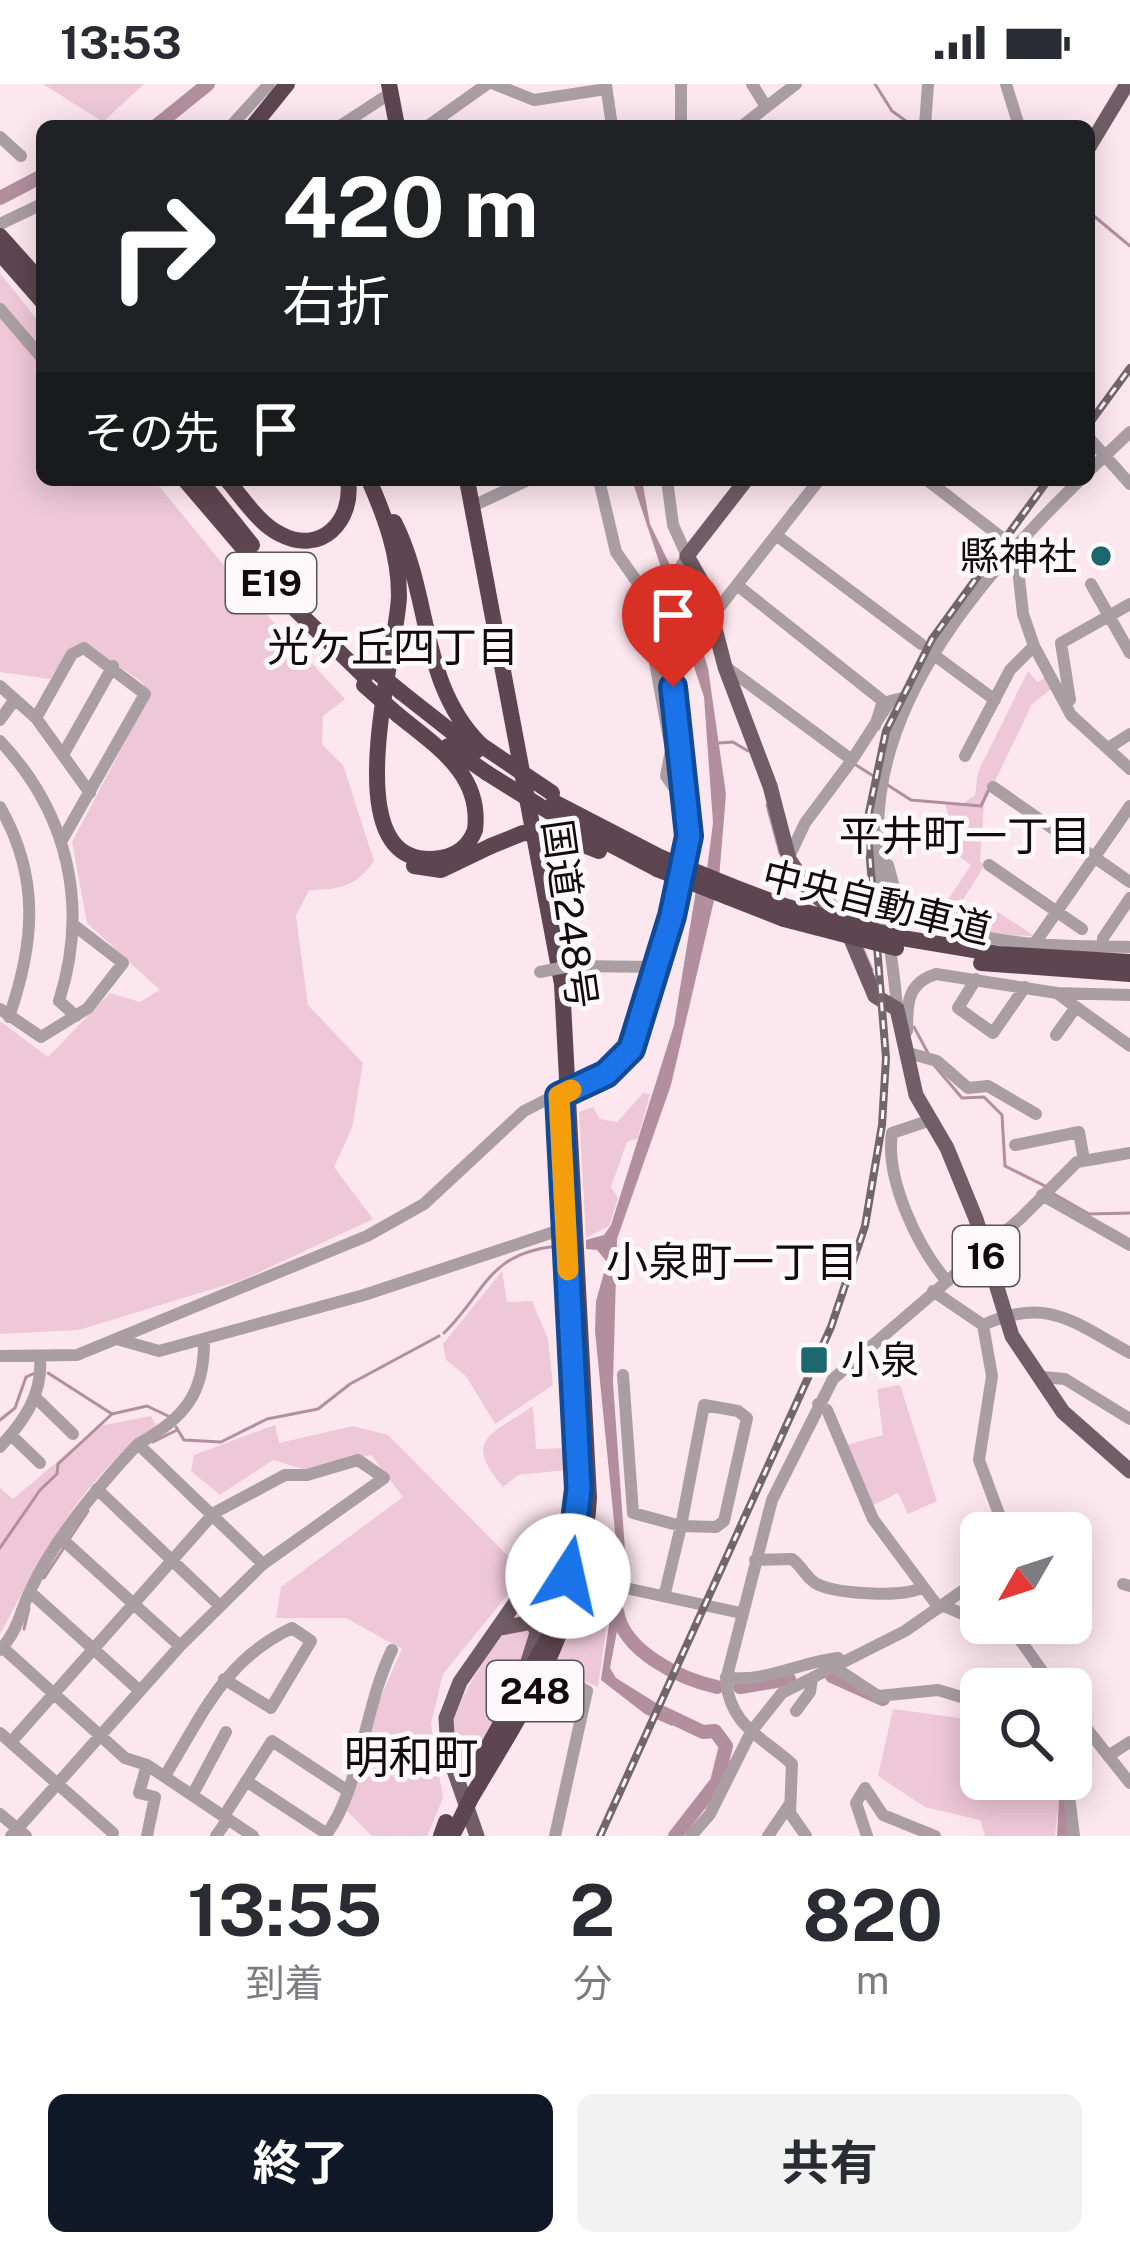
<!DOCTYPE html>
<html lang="ja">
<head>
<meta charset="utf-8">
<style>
	:root { --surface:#fff; --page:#f2f2f3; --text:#2b2b33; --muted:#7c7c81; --accent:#111827 }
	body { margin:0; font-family:"Public Sans","Noto Sans JP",sans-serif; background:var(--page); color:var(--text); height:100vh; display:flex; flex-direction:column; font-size:45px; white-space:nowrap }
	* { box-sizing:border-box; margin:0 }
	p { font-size:39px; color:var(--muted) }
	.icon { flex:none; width:66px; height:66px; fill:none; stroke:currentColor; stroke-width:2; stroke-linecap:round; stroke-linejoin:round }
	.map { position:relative; height:1752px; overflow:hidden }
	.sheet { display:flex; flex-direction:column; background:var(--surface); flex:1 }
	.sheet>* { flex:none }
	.top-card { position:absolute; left:36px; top:36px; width:1059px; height:366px; border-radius:18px; box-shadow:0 6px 30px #0003; background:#202124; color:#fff; overflow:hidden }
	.needle { width:78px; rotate:231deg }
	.controls { position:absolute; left:960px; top:1428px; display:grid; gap:24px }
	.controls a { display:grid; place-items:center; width:132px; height:132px; border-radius:18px; background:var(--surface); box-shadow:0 6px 30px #0003; font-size:60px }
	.pin { position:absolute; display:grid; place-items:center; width:102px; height:102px; color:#fff; margin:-123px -51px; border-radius:50% 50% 50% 0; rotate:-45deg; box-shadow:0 0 12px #0007 }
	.pin .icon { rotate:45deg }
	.me { position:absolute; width:132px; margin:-66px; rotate:10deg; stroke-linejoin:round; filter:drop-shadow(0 0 9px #0008) }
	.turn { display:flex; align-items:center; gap:42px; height:252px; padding:0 48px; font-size:54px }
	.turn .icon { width:156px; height:156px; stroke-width:2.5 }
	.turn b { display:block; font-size:84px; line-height:102px }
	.then { display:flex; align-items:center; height:114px; padding:0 48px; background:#0003; gap:24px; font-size:45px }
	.eta { display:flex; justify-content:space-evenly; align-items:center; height:204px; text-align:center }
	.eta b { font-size:72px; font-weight:700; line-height:84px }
	.button { display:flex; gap:24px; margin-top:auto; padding:24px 48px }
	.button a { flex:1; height:138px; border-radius:18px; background:var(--accent); color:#fff; font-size:48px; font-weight:700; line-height:138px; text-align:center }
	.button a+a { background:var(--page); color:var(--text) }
	.status { display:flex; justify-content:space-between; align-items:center; height:84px; padding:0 60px; background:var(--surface); direction:ltr }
	.status svg { height:33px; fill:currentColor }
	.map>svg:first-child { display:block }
	.green { fill:#eec8d7 }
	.water { fill:#b38f9e }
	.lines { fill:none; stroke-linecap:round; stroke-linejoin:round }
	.stream { stroke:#b38f9e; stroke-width:3 }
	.river { stroke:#b38f9e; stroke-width:14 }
	.minor { stroke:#aa9ea3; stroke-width:12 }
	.major { stroke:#715d65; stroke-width:15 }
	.highway { stroke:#5d464f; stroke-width:16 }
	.rail-casing { stroke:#73666b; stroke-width:8 }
	.rail { stroke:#fff9fb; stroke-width:3; stroke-dasharray:9; stroke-linecap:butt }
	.minor-bridge { stroke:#aa9ea3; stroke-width:12 }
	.highway-bridge { stroke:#5d464f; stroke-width:16 }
	.route-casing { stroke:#114b97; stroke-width:30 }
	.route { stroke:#1a73e8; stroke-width:21 }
	.slow { stroke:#f59e0b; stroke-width:21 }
	.poi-dot { fill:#1c686e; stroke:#fff9fb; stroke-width:4.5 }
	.labels { text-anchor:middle; stroke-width:10; stroke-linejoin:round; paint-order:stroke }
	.shield { fill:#fff9fb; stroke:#595254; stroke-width:3 }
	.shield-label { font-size:36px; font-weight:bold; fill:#120a0d }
	.poi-label { font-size:39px; fill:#120a0d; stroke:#fff9fb; text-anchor:end }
	.street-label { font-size:39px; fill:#120a0d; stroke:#fff9fb }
	.neighbourhood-label { font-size:42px; fill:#120a0d; stroke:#fff9fb }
	.quarter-label { font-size:45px; fill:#120a0d; stroke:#fff9fb }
</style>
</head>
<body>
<div class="status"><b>13:53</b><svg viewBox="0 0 49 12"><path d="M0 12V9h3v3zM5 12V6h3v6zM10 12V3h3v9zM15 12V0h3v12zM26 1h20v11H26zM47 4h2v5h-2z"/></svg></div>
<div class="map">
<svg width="1130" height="1752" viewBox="0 0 1130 1752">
	<rect width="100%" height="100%" fill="#fde7ef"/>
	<path class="green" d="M 43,0 L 144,0 L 103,38 Z
		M 0,189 L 42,242 L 42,396 L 154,396 L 249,512 L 345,615 L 323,632 L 322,660 L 343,681 L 374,777 C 357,802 339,806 309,806 L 296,832 L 308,921 L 363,979 L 352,1044 L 334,1083 L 373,1135 L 245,1195 L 79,1246 L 0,1250 L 0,937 L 48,973 L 110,909 L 140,918 L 160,906 L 87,839 L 72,758 L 148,614 L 143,599 L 85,558 L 71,564 L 50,595 L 0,588 Z
		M 1028,587 L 1037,598 L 1049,592 L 1055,602 L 1032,620 L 984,720 L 980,777 L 984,782 L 959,822 L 986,842 L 998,828 L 1035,852 L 989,851 L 939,829 L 971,781 L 948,765 L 952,746 L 945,719 L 961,721 L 975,711 L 978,688 Z
		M 643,1009 L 650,1010 L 638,1054 L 627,1058 L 611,1103 L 618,1114 L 609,1142 L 586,1154 L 579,1028 L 593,1023 L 600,1035 L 617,1038 Z
		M 502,1187 L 507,1218 L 532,1217 L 548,1255 L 553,1301 L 495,1340 L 466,1292 L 446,1276 L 443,1260 Z
		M 900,1301 L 937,1417 L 908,1430 L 898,1409 L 871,1422 L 846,1361 L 883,1351 L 877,1305 Z
		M 533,1322 L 536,1365 L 565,1364 L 566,1386 L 518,1391 L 503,1403 C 462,1355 491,1351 533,1322 Z
		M 151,1332 L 158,1346 C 84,1384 39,1479 0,1550 L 0,1404 L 13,1415 L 99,1342 Z
		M 275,1341 L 279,1359 L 353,1342 L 388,1351 L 525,1489 L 443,1590 L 431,1640 L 443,1714 L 427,1752 L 372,1752 L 346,1726 L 366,1646 L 402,1565 L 346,1534 L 276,1534 L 281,1503 L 403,1413 L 371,1371 L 306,1386 L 273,1376 L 220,1411 L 191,1387 L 194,1371 Z
		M 555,1501 L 611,1511 L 598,1603 L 527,1574 L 463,1692 C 456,1678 452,1661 452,1645 C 454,1613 525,1509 555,1501 Z
		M 893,1625 L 981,1637 L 981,1695 L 1052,1695 L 1060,1706 L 1055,1752 L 985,1752 L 980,1736 L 925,1723 L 878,1692 Z"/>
	<path class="water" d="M 632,396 L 642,396 L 650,440 L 686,514 L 708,584 L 726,710 L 719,795 L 671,1001 L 617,1155 L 613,1299 L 627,1494 L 610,1584 L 616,1594 L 677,1632 L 672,1642 L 645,1630 L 601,1596 L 618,1478 L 595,1247 L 596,1217 L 607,1178 L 597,1166 L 586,1165 L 586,1156 L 604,1151 L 611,1141 L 674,941 L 697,800 L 707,785 L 713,739 L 704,613 Z"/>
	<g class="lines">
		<path class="stream" d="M 875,0 L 892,27 L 913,42
			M 1089,128 L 1130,162
			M 719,659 L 733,658 L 748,667
			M 856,681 L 878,695
			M 886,700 L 911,716 L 981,722 L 988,707
			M 767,721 L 780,769
			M 789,789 L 797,803
			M 828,811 L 850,831
			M 862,863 L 872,886
			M 914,943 L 929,971
			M 933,980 L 962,1014 L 984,1013 L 1002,1031 L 1005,1082 L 1047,1103
			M 1054,1110 L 1089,1130 L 1130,1129
			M 444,1249 C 487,1207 487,1169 558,1162
			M 48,1289 L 112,1330 L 147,1322 L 168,1332
			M 0,1336 L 15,1324 L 26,1293 L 35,1289
			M 176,1343 L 184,1356 L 221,1358 L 267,1335 L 318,1325 L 350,1300 L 439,1252
			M 153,1358 L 177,1346
			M 70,1454 L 88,1427
			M 0,1464 L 40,1406 L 57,1390 L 58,1380 L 112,1330
			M 44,1494 L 65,1462
			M 24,1545 L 29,1524"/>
		<path class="river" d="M 156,42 L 208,0
			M 0,114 L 42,92
			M 617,1527 C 623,1567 680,1595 717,1603
			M 832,1592 L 883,1615
			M 740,1603 L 789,1595
			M 663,1629 L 703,1648 L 715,1647 L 726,1662 L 717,1698 L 675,1752
			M 1058,1695 L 1066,1714 L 1064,1752"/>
		<path class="minor" d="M 494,0 L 534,16 L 606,5
			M 681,0 L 681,42
			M 752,0 L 765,21
			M 1006,0 L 1019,42
			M 606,1 L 612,42
			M 231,42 L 269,0
			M 340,42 L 383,14
			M 428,42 L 487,0
			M 742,42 L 796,0
			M 925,42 L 928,0
			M 0,53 L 21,72
			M 0,140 L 42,120
			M 0,225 L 42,274
			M 1089,354 L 1130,400
			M 1089,387 L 1130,348
			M 599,396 L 616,468 L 652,519 L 651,556 L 671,666 L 666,692 L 673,702 L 687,708
			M 927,396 L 1001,453
			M 473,422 L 528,396
			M 776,451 L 921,560
			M 1016,466 L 1023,530 L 1034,562 L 1071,631 L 1130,685
			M 1091,500 L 1130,569
			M 737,501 L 883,617 L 875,642
			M 711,534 L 819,396
			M 934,571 L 995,616
			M 726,583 L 852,676 L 805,739 L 789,773
			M 0,602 L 36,634 L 90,709
			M 1070,616 L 1061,559 L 1130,520
			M 36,634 L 72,570 L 84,564 L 145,610 L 62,756
			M 0,636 L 15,615
			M 0,657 C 69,730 89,823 59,917 L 76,932
			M 1108,664 L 1130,650
			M 64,669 L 113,582
			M 965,672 L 1010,586 L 1034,562
			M 852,676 L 890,617 L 911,612
			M 993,703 L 1130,798
			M 0,723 C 40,793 35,858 9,933
			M 879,779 L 888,781 L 899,822 C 968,863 1053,862 1130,863
			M 989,781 L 1082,845
			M 1035,859 L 1130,722
			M 1103,863 L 1103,854 L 1130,814
			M 570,882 L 658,883
			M 976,895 L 958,924 L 993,949 L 1025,903
			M 1058,910 L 1130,962
			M 0,925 L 41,953 L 88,924 L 123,879 L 75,842
			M 897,925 C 893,864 877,804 878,743 C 880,607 988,486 1080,396
			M 907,947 C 907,920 907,899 936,890 L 1057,909 L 1130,911
			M 1056,951 L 1076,923
			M 905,968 L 937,977 L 968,1004 L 988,1002 L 1036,1030
			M 931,1036 L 892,1049 C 885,1094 917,1162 946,1196
			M 1015,1061 L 1079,1048 L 1084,1076
			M 1042,1111 L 1130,1161
			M 933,1207 L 983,1241
			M 120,1256 L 159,1267 L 364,1211 L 566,1144
			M 0,1272 L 77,1271 L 367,1152 L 424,1120 L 524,1027 L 619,979 L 641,942 L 686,776 L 687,708 L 666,532 L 673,496 L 687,472 L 673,441 L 667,396
			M 623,1291 L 633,1429 L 681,1442 L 704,1321 L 738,1327 L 747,1334 L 724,1437 L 716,1443 L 681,1442 L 665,1509
			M 1042,1293 L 1065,1295 L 1130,1335
			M 36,1314 L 73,1350
			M 818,1320 L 827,1326 L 873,1435 L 939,1524
			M 11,1351 L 40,1379
			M 138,1360 C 185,1334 205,1309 204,1255
			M 0,1363 C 24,1337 43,1310 40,1274
			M 97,1405 L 220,1522
			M 1006,1449 L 979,1376 L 992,1292 L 983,1241 C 1048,1212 1073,1238 1130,1269
			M 62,1455 L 180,1562
			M 755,1476 L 792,1475 C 802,1482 808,1497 819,1501 C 840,1510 906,1514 922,1503
			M 579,1494 L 741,1529
			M 1123,1500 L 1130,1502
			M 30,1508 L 140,1607
			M 942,1521 L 981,1538
			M 1008,1539 L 1055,1605
			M 2,1563 L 125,1674 L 147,1681 L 253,1752
			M 0,1566 C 18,1547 19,1530 30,1507 C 56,1452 97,1404 138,1360 L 263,1480
			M 834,1583 L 878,1612 L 938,1606 L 981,1619
			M 548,1586 L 587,1607 L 555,1752
			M 726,1593 C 762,1600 800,1578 838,1574 L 843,1578
			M 1071,1625 L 1130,1699
			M 796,1627 L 810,1608 L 812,1594
			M 0,1649 L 113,1749
			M 1108,1672 L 1130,1658
			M 165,1692 C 203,1630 224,1576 292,1544 L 311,1557 L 271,1624 L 224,1595
			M 1067,1695 L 1074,1752
			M 246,1697 L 327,1750
			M 193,1710 L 226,1648
			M 0,1730 L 26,1752
			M 224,1732 L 272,1657 L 348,1707
			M 11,1752 L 180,1562 L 263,1480 L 384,1394 L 358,1376 L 307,1391 L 285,1391 L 214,1429 L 11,1658
			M 147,1752 L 155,1713 L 139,1709 L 147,1681
			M 216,1752 L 228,1735
			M 325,1752 C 360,1708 364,1623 392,1566
			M 691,1752 L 710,1730 L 751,1648 L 782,1609 L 905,1547 L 981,1494
			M 768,1752 L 789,1721
			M 806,1752 L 790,1729 L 792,1680 C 761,1652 730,1642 726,1596 L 772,1416 L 833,1295 L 1021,1134 L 1077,1078 L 1130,1069
			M 867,1752 L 856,1719 L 865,1704 L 883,1731 L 935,1752"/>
		<path class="major" d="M 1089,63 L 1127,0
			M 746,396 L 687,472 L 704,502 L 725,583 L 770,702 L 789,775 L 810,807 L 842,834 L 875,912 L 897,925 L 916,1011 L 947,1064 L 976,1135 L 1012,1252 L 1063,1328 L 1130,1387
			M 501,1544 L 533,1538 L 537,1549 L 527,1581
			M 477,1752 L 448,1669 L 446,1634 L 460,1598 L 529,1499 L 545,1492 L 576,1493"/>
		<path class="highway" d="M 389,0 L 397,42
			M 253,42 L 287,0
			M 0,152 L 42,199
			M 0,169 L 42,217
			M 185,396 L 296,526 L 365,593
			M 200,396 L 252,461
			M 227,396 C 243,414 258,439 280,450 C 321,472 354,437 348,396
			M 369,396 C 385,433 399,470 399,511 C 399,563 328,792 441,774 C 458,771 469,762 475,746 C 482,690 437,663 398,631
			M 467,396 L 562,900 L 589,1414 C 581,1536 533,1611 472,1712
			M 394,438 C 432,512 419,600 481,661
			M 401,608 L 476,667
			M 448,662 L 487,689
			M 554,718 L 662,774
			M 556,732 L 657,785
			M 559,751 L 599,767
			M 414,782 L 441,786 L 491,762
			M 731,802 L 784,822
			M 728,813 L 784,835
			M 896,853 L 998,870 L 1130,878
			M 981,879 L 1130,890
			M 475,1686 L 553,1545 L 575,1459
			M 441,1752 L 446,1738"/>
		<g class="rail-casing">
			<path id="rail" d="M 1089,340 L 1130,284
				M 600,1752 L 831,1243 L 865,1142 L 882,1041 L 886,974 L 867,738 L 886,647 L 932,555 L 1048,396"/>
		</g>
		<use href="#rail" class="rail"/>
		<path class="minor-bridge" d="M 540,888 L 570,882"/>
		<path class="highway-bridge" d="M 368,581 L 401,608
			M 364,601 L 398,631
			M 481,661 L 552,709
			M 487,689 L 556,732
			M 491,762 L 523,749 L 559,751
			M 662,774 L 731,802
			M 657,785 L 728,813
			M 784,822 L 896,853
			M 784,835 L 896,864
			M 452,1752 L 472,1712"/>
	</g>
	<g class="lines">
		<g class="route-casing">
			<path id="route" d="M 568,1492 L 579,1405 L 559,1012 L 606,990 L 631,965 L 672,832 L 689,752 L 673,603"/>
		</g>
		<use href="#route" class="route"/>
		<path class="slow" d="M 568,1186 L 559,1012 L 571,1006"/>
	</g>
	<g class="poi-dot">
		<circle cx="1101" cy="472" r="12"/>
		<rect x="799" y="1261" width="30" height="30" rx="6"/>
	</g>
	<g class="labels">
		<g class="shield">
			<rect x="226" y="469" width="90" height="60" rx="9"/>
			<rect x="953" y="1142" width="66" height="60" rx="9"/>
			<rect x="487" y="1577" width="96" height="60" rx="9"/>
		</g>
		<g class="shield-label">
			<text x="271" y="512">E19</text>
			<text x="986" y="1185">16</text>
			<text x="535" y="1620">248</text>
		</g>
		<g class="poi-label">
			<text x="1077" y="486">縣神社</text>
			<text x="841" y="1290" text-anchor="start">小泉</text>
		</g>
		<g class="street-label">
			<text transform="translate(877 818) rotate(14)" y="14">中央自動車道</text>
			<text transform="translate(570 830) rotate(82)" y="14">国道248号</text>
		</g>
		<g class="neighbourhood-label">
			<text x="393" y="578">光ケ丘四丁目</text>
			<text x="965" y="767">平井町一丁目</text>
			<text x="732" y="1193">小泉町一丁目</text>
		</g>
		<g class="quarter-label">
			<text x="411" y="1689">明和町</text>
		</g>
	</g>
</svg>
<div class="controls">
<a><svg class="needle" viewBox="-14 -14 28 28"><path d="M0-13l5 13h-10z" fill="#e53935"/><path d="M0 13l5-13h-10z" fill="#7c7c81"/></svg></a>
<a><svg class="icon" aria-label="search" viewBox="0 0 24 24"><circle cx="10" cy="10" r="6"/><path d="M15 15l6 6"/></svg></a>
</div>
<div class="pin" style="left:673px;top:603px;background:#d93025"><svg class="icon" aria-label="arrive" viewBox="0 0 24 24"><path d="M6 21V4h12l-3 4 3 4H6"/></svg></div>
<svg class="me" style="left:568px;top:1492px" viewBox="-20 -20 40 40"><circle r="19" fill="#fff"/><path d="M0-13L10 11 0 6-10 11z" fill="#1a73e8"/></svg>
<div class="top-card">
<div class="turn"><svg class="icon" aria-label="right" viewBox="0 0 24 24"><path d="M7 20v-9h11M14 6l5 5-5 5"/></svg><div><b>420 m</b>右折</div></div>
<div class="then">その先<svg class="icon" aria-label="arrive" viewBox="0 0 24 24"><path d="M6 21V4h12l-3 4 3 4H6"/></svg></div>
</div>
</div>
<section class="sheet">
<div class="eta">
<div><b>13:55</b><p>到着</p></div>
<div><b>2</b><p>分</p></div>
<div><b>820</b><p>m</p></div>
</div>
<div class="button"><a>終了</a><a>共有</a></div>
</section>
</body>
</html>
